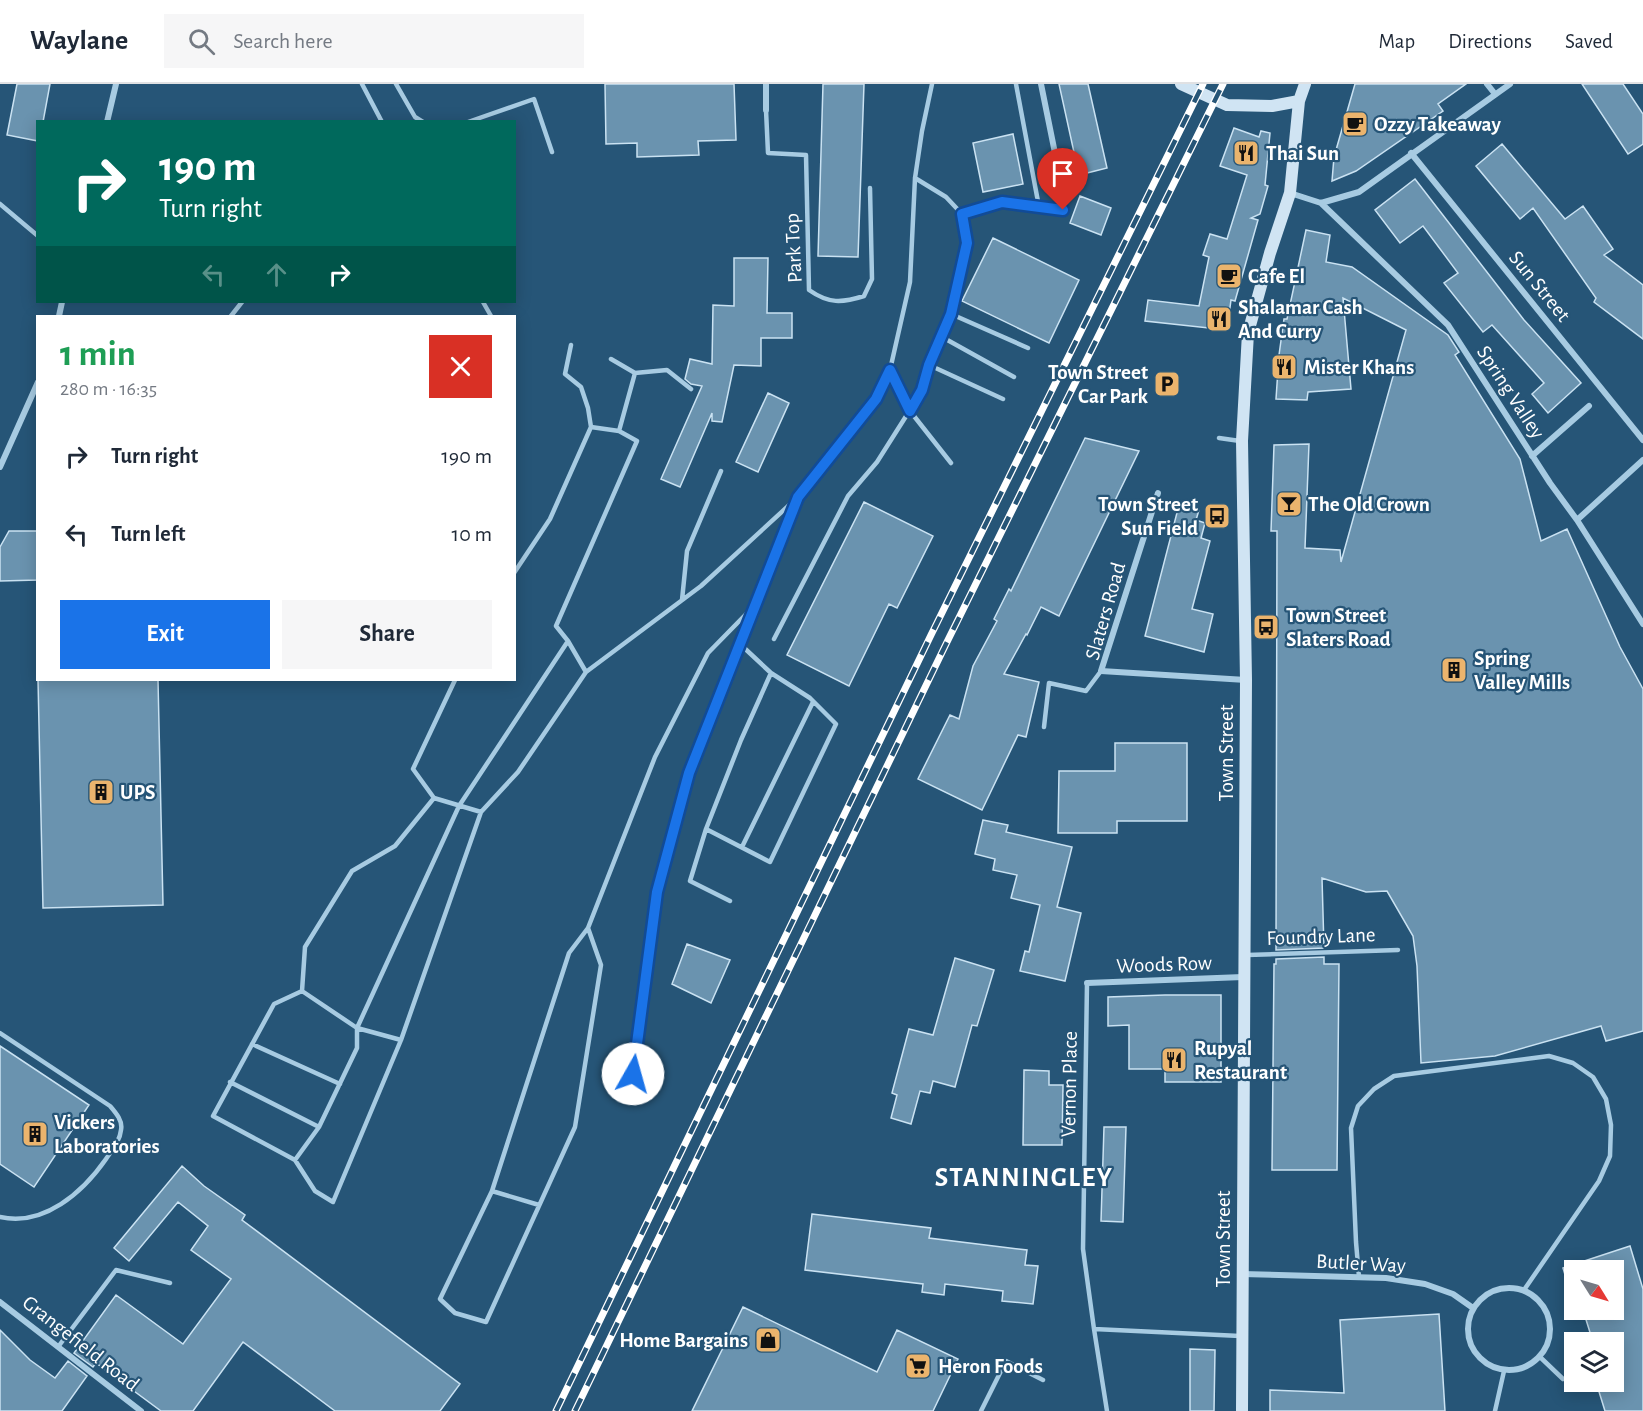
<!DOCTYPE html>
<html lang="en">
<head>
<meta charset="utf-8">
<style>
	:root { --surface:#fff; --page:#f6f6f7; --text:#1f2937; --muted:#747a83; --line:#e0e1e3; --accent:#1a73e8 }
	body { margin:0; font-family:"Alegreya Sans",sans-serif; background:var(--page); color:var(--text); height:100vh; display:flex; flex-direction:column; font-size:22px; white-space:nowrap }
	* { box-sizing:border-box; margin:0 }
	p { font-size:20px; color:var(--muted) }
	.icon { flex:none; width:33px; height:33px; fill:none; stroke:currentColor; stroke-width:2; stroke-linecap:round; stroke-linejoin:round }
	.map { position:relative; flex:1; overflow:hidden }
	.panel { position:absolute; left:36px; top:231px; width:480px; height:366px; display:flex; flex-direction:column; background:var(--surface); border-radius:0px; box-shadow:0 3px 15px #0003 }
	.panel>* { flex:none }
	.hud { position:absolute; left:36px; top:36px; width:480px; height:183px; border-radius:0px; box-shadow:0 3px 15px #0003; background:#00695c; color:#fff; overflow:hidden }
	.needle { width:39px; rotate:127deg }
	.tools { position:absolute; left:1564px; top:1176px; display:grid; gap:12px }
	.tools a { display:grid; place-items:center; width:60px; height:60px; border-radius:0px; background:var(--surface); box-shadow:0 3px 15px #0003; font-size:30px }
	.pin { position:absolute; display:grid; place-items:center; width:51px; height:51px; color:#fff; margin:-62px -26px; border-radius:50% 50% 50% 0; rotate:-45deg; box-shadow:0 0 6px #0007 }
	.pin .icon { rotate:45deg }
	.me { position:absolute; width:66px; margin:-33px; rotate:7deg; stroke-linejoin:round; filter:drop-shadow(0 0 4px #0008) }
	.turn { display:flex; align-items:center; gap:21px; height:126px; padding:0 24px; font-size:27px }
	.turn .icon { width:78px; height:78px; stroke-width:2.5 }
	.turn b { display:block; font-size:42px; line-height:51px }
	.lanes { display:flex; align-items:center; height:57px; padding:0 24px; background:#0003; justify-content:center; gap:30px; direction:ltr }
	.lanes .off { opacity:.35 }
	.round { display:grid; place-items:center; flex:none; width:63px; height:63px; border-radius:0px; background:var(--page) }
	.overview { display:flex; align-items:center; justify-content:space-between; height:102px; padding:0 24px }
	h1 { font-size:36px; font-weight:700; line-height:45px; color:#1e9e55 }
	.primary-button { display:flex; gap:12px; margin-top:auto; padding:12px 24px }
	.primary-button a { flex:1; height:69px; border-radius:0px; background:var(--accent); color:#fff; font-size:24px; font-weight:700; line-height:69px; text-align:center }
	.primary-button a+a { background:var(--page); color:var(--text) }
	ul { padding:0; list-style:none }
	li { display:flex; align-items:center; gap:18px; height:78px; padding:0 24px }
	li div { flex:1 }
	li b { display:block; font-size:22px }
	li em { font-style:normal }
	header { display:flex; align-items:center; gap:36px; box-sizing:border-box; height:84px; padding:0 30px; background:var(--surface); border-bottom:2px solid var(--line) }
	header strong { font-size:28px }
	nav { display:flex; gap:33px; margin-inline-start:auto; font-size:21px }
	.search { width:420px; height:54px; background:var(--page); display:flex; align-items:center; gap:15px; box-sizing:border-box; padding:0 21px; border-radius:0px; color:var(--muted); font-size:22px }
	.map>svg:first-child { display:block }
	.building { fill:#6a93af; stroke:#cae2f2; stroke-width:1.5 }
	.lines { fill:none; stroke-linecap:round; stroke-linejoin:round }
	.lane { stroke:#a7cbe2; stroke-width:4.5 }
	.street { stroke:#a7cbe2; stroke-width:6 }
	.secondary { stroke:#d0e4f3; stroke-width:12 }
	.rail-casing { stroke:#fff; stroke-width:7 }
	.rail { stroke:#265577; stroke-width:4.5; stroke-dasharray:14; stroke-linecap:butt }
	.route-casing { stroke:#114b97; stroke-width:15 }
	.route { stroke:#1a73e8; stroke-width:10 }
	.labels { text-anchor:middle; stroke-width:4.5; stroke-linejoin:round; paint-order:stroke }
	.poi-label { font-size:21px; font-weight:bold; fill:#fff; stroke:#265577; text-anchor:start }
	.street-label { font-size:21px; fill:#fff; stroke:#265577 }
	.district-label { font-size:27px; font-weight:bold; letter-spacing:1.5px; fill:#fff; stroke:#265577 }
</style>
</head>
<body>
<header>
<strong>Waylane</strong>
<div class="search"><svg class="icon" aria-label="search" viewBox="0 0 24 24"><circle cx="10" cy="10" r="6"/><path d="M15 15l6 6"/></svg>Search here</div>
<nav><a>Map</a><a>Directions</a><a>Saved</a></nav>
</header>
<div class="map">
<svg width="1643" height="1327" viewBox="0 0 1643 1327">
	<rect width="100%" height="100%" fill="#265577"/>
	<path class="building" d="M 17,0 L 50,0 L 43,38 L 38,38 L 38,57 L 7,51 Z
		M 605,0 L 734,0 L 736,56 L 698,57 L 699,71 L 637,73 L 637,59 L 606,60 Z
		M 823,0 L 864,0 L 858,173 L 818,172 Z
		M 1059,0 L 1088,0 L 1107,84 L 1079,91 Z
		M 1355,0 L 1466,0 L 1438,20 L 1443,27 L 1356,87 L 1332,97 L 1334,73 Z
		M 1582,0 L 1623,0 L 1643,30 L 1643,60 L 1628,70 Z
		M 1234,44 L 1259,53 L 1261,47 L 1270,49 L 1265,101 L 1268,102 L 1260,130 L 1251,134 L 1258,136 L 1235,217 L 1231,216 L 1227,246 L 1145,237 L 1148,216 L 1199,222 L 1209,173 L 1203,171 L 1210,150 L 1227,155 L 1247,91 L 1220,82 Z
		M 1013,50 L 1023,100 L 983,108 L 973,59 Z
		M 1502,60 L 1565,135 L 1583,122 L 1613,165 L 1604,171 L 1643,201 L 1643,255 L 1594,218 L 1596,214 L 1533,124 L 1520,135 L 1476,82 Z
		M 1415,95 L 1524,236 L 1581,299 L 1548,329 L 1532,310 L 1544,299 L 1492,241 L 1483,248 L 1444,199 L 1458,189 L 1423,142 L 1400,159 L 1375,126 Z
		M 1080,112 L 1111,124 L 1101,151 L 1070,139 Z
		M 1306,146 L 1330,151 L 1326,178 L 1352,183 L 1448,251 L 1459,268 L 1455,271 L 1520,375 L 1541,457 L 1567,445 L 1620,563 L 1643,605 L 1643,947 L 1606,957 L 1601,942 L 1495,972 L 1421,979 L 1417,882 L 1413,852 L 1387,807 L 1366,808 L 1322,794 L 1324,864 L 1276,866 L 1277,447 L 1271,447 L 1274,361 L 1309,360 L 1305,464 L 1340,466 L 1341,478 L 1406,246 L 1343,214 L 1351,305 L 1308,308 L 1307,316 L 1276,315 L 1279,271 L 1284,235 L 1287,235 Z
		M 993,154 L 1079,196 L 1049,259 L 962,217 Z
		M 734,174 L 768,174 L 767,229 L 792,229 L 792,254 L 761,254 L 761,282 L 734,281 L 722,338 L 712,337 L 712,329 L 680,403 L 661,395 L 702,302 L 691,300 L 685,295 L 690,275 L 712,280 L 713,221 L 734,222 Z
		M 768,309 L 789,319 L 758,388 L 736,378 Z
		M 1085,354 L 1139,367 L 1059,532 L 1041,523 L 1027,551 L 1026,550 L 1004,590 L 1039,598 L 1026,653 L 1018,651 L 982,726 L 918,695 L 950,631 L 959,635 L 973,582 L 997,537 L 994,535 L 1009,505 L 1011,507 Z
		M 864,418 L 933,452 L 897,524 L 889,520 L 849,602 L 787,571 Z
		M 1179,421 L 1199,426 L 1196,436 L 1205,439 L 1201,454 L 1210,457 L 1192,525 L 1213,530 L 1204,568 L 1145,552 Z
		M 9,447 L 38,447 L 38,496 L 0,497 L 0,463 Z
		M 38,596 L 158,596 L 163,821 L 43,824 Z
		M 1115,659 L 1187,659 L 1187,737 L 1117,737 L 1117,749 L 1058,749 L 1059,687 L 1115,687 Z
		M 983,736 L 1008,741 L 1006,748 L 1072,763 L 1057,823 L 1081,829 L 1065,897 L 1020,887 L 1025,867 L 1029,868 L 1040,821 L 1011,814 L 1017,791 L 993,786 L 995,775 L 975,770 Z
		M 687,860 L 730,876 L 711,919 L 672,900 Z
		M 1324,873 L 1324,880 L 1339,880 L 1337,1086 L 1272,1086 L 1274,880 L 1276,880 L 1276,875 Z
		M 955,874 L 994,886 L 977,942 L 972,941 L 955,1003 L 933,997 L 930,1009 L 920,1007 L 911,1040 L 891,1034 L 897,1011 L 892,1009 L 909,945 L 933,951 Z
		M 1165,911 L 1221,911 L 1221,998 L 1165,998 L 1165,985 L 1129,985 L 1129,941 L 1108,942 L 1108,913 Z
		M 0,962 L 89,1021 L 34,1103 L 0,1080 Z
		M 1024,986 L 1049,987 L 1049,1001 L 1063,1001 L 1062,1061 L 1023,1061 Z
		M 1104,1043 L 1126,1043 L 1123,1138 L 1101,1137 Z
		M 182,1082 L 204,1102 L 245,1131 L 242,1136 L 460,1300 L 440,1327 L 335,1327 L 243,1258 L 193,1327 L 161,1327 L 96,1279 L 93,1283 L 74,1269 L 116,1211 L 183,1260 L 231,1195 L 191,1166 L 208,1142 L 178,1118 L 129,1177 L 114,1164 Z
		M 812,1130 L 931,1144 L 929,1154 L 1027,1166 L 1025,1181 L 1038,1182 L 1033,1220 L 1002,1217 L 1003,1207 L 945,1200 L 944,1211 L 922,1208 L 923,1200 L 805,1186 Z
		M 1630,1162 L 1643,1205 L 1643,1327 L 1605,1327 L 1596,1298 L 1614,1298 L 1614,1258 L 1593,1258 L 1583,1226 L 1614,1226 L 1614,1186 L 1575,1186 L 1575,1218 L 1573,1218 L 1563,1184 Z
		M 743,1223 L 877,1288 L 897,1246 L 958,1275 L 933,1327 L 692,1327 Z
		M 1439,1230 L 1445,1327 L 1270,1327 L 1270,1306 L 1344,1309 L 1340,1236 Z
		M 0,1246 L 30,1276 L 55,1294 L 68,1277 L 87,1292 L 62,1327 L 0,1327 Z
		M 1190,1265 L 1215,1266 L 1214,1327 L 1190,1327 Z"/>
	<g class="lines">
		<path class="lane" d="M 362,0 L 382,38
			M 396,0 L 415,33 L 423,38
			M 1016,0 L 1039,123
			M 766,26 L 768,69 L 806,71 L 809,206 C 829,220 842,219 864,212 L 872,195 L 870,104
			M 468,38 L 534,15 L 552,68
			M 0,120 L 38,152
			M 962,130 L 1002,118 L 1063,126
			M 483,218 L 491,232
			M 951,230 L 1028,264
			M 231,232 L 242,218
			M 942,253 L 1014,293
			M 611,275 L 635,289 L 667,286 L 691,305
			M 929,281 L 1003,315
			M 890,286 L 910,327 L 951,379
			M 619,347 L 635,289
			M 1219,354 L 1240,357
			M 514,489 L 550,435 L 591,343 L 588,324 L 581,303 L 565,290 L 571,261
			M 682,516 L 687,467 L 721,387
			M 774,555 L 848,412 L 877,378 L 922,307 L 929,281 L 951,230 L 967,159 L 962,130 L 946,113 L 915,94
			M 568,557 L 586,588
			M 740,560 L 771,589 L 810,614 L 836,640 L 770,778 L 706,745 L 741,656 L 771,589
			M 455,596 L 413,685 L 434,714 L 481,728
			M 1044,643 L 1049,599 L 1086,607 L 1101,587
			M 706,745 L 690,797 L 730,817
			M 742,763 L 813,618
			M 588,844 L 601,881 L 575,1043 L 486,1238 L 455,1229 L 440,1215 L 492,1107 L 569,869 L 588,844 L 655,673 L 708,569 L 755,521
			M 1247,871 L 1398,866
			M 1087,899 L 1083,1165 L 1094,1245 L 1240,1252
			M 302,907 L 274,920 L 213,1032 L 295,1076 L 315,1107 L 333,1118 L 401,956 L 481,728 L 518,688 L 586,588 L 701,502 L 798,413
			M 302,907 L 305,863 L 352,787 L 395,762 L 434,714
			M 302,907 L 357,944 L 401,956
			M 0,949 L 110,1022 C 116,1029 123,1037 121,1046 C 120,1057 112,1066 106,1075 C 83,1108 44,1143 0,1133
			M 252,960 L 340,1000
			M 633,990 L 657,808 L 689,689 L 798,413 L 876,315 L 890,286 L 910,198 L 915,94 L 922,47 L 932,0
			M 230,998 L 319,1043
			M 295,1076 L 319,1043 L 357,964 L 357,944 L 459,722 L 568,557 L 556,542 L 637,357 L 619,347 L 591,343
			M 492,1107 L 539,1121
			M 1359,1193 L 1356,1158 L 1351,1044 L 1358,1022 L 1374,1005 L 1394,992 L 1549,972 L 1573,979 L 1593,993 L 1606,1015 L 1611,1041 L 1610,1072 L 1599,1097 L 1524,1206
			M 1094,1245 L 1107,1327
			M 58,1263 L 116,1186 L 170,1199
			M 1540,1273 L 1563,1295
			M 981,1327 L 1006,1277 L 1043,1296
			M 1495,1327 L 1504,1287"/>
		<path class="street" d="M 1041,0 L 1057,79
			M 1487,0 L 1495,10
			M 766,26 L 766,0
			M 107,38 L 116,0
			M 1411,69 L 1643,356
			M 1290,109 L 1321,119 L 1359,108 L 1510,0
			M 1321,119 L 1448,241 L 1550,399 L 1577,436 L 1643,540
			M 59,232 L 62,218
			M 1532,372 L 1589,322
			M 0,383 L 38,298
			M 1158,409 L 1101,587 L 1246,596
			M 1577,436 L 1643,376
			M 1087,899 L 1243,893
			M 1242,1190 L 1386,1194 L 1425,1200 L 1453,1210 L 1473,1224
			M1468 1245a41 41 0 1 1 82 0a41 41 0 1 1-82 0Z
			M 0,1218 L 141,1327"/>
		<path class="secondary" d="M 1181,0 L 1227,21 L 1272,22 L 1299,17
			M 1242,1327 L 1246,596 L 1242,357 L 1248,249 L 1270,169 L 1290,109 L 1299,17 L 1305,0"/>
		<g class="rail-casing">
			<path id="rail" d="M 556,1327 L 931,551 L 1203,0
				M 575,1327 L 947,558 L 1223,0"/>
		</g>
		<use href="#rail" class="rail"/>
	</g>
	<g class="lines">
		<g class="route-casing">
			<path id="route" d="M 633,990 L 657,808 L 689,689 L 798,413 L 876,315 L 890,286 L 910,327 L 922,306 L 929,281 L 951,230 L 967,159 L 962,130 L 1002,118 L 1063,126"/>
		</g>
		<use href="#route" class="route"/>
	</g>
	<defs>
		<g id="cafe-square" transform="scale(1.35)"><rect x="-9" y="-9" width="18" height="18" rx="4" fill="#ebb46d" stroke="#265577"/><path d="M-5.5-4.5H6V0H3Q3 3.5 0 3.5H-2.5Q-5.5 3.5-5.5 0ZM3-3.2v2h1.7v-2ZM-6 4.5H4V6H-6Z" fill="#111"/></g>
		<g id="restaurant-square" transform="scale(1.35)"><rect x="-9" y="-9" width="18" height="18" rx="4" fill="#ebb46d" stroke="#265577"/><path d="M-5-6h1v4h1v-4h1v4h1v-4h1v5L-1.5 .5V6h-2V.5L-5-1ZM5-6V6H3V1.5H1.5Q1.5-4 5-6Z" fill="#111"/></g>
		<g id="parking-square" transform="scale(1.35)"><rect x="-9" y="-9" width="18" height="18" rx="4" fill="#ebb46d" stroke="#265577"/><path d="M-3.5-5.5H1a3.5 3.5 0 0 1 0 7H-1V5.5H-3.5ZM-1-3.4V-.6H.8a1.4 1.4 0 0 0 0-2.8Z" fill="#111"/></g>
		<g id="bar-square" transform="scale(1.35)"><rect x="-9" y="-9" width="18" height="18" rx="4" fill="#ebb46d" stroke="#265577"/><path d="M-6-5H6L.8 .8V4.5H3.5V6h-7V4.5H-.8V.8Z" fill="#111"/></g>
		<g id="bus-square" transform="scale(1.35)"><rect x="-9" y="-9" width="18" height="18" rx="4" fill="#ebb46d" stroke="#265577"/><path d="M-5-6H5V4H4V6H2V4H-2V6H-4V4H-5ZM-3.5-4V0h7V-4ZM-3.5 1.2v1.5H-2V1.2ZM2 1.2v1.5H3.5V1.2Z" fill="#111"/></g>
		<g id="building-square" transform="scale(1.35)"><rect x="-9" y="-9" width="18" height="18" rx="4" fill="#ebb46d" stroke="#265577"/><path d="M-4-6H4V6H1V3H-1V6H-4ZM-2.5-4.3h1.7v1.8h-1.7ZM.8-4.3h1.7v1.8H.8ZM-2.5-1h1.7V.8h-1.7ZM.8-1h1.7V.8H.8Z" fill="#111"/></g>
		<g id="shop-square" transform="scale(1.35)"><rect x="-9" y="-9" width="18" height="18" rx="4" fill="#ebb46d" stroke="#265577"/><path d="M-5-2.5h2.3a2.7 3.5 0 0 1 5.4 0H5L5.5 6h-11ZM-1.5-2.5h3a1.5 2.3 0 0 0-3 0Z" fill="#111"/></g>
		<g id="supermarket-square" transform="scale(1.35)"><rect x="-9" y="-9" width="18" height="18" rx="4" fill="#ebb46d" stroke="#265577"/><path d="M-6-5.5h2.5l.6 2H6L4.5 2H-2.5L-4.4-4H-6ZM-1.5 3.2a1.3 1.3 0 1 0 .1 0ZM3 3.2a1.3 1.3 0 1 0 .1 0Z" fill="#111"/></g>
	</defs>
	<g fill-rule="evenodd">
		<use href="#cafe-square" x="1355" y="40"/>
		<use href="#restaurant-square" x="1246" y="69"/>
		<use href="#cafe-square" x="1229" y="192"/>
		<use href="#restaurant-square" x="1219" y="235"/>
		<use href="#restaurant-square" x="1284" y="283"/>
		<use href="#parking-square" x="1167" y="300"/>
		<use href="#bar-square" x="1289" y="420"/>
		<use href="#bus-square" x="1217" y="432"/>
		<use href="#bus-square" x="1266" y="543"/>
		<use href="#building-square" x="1454" y="586"/>
		<use href="#building-square" x="101" y="708"/>
		<use href="#restaurant-square" x="1174" y="976"/>
		<use href="#building-square" x="35" y="1050"/>
		<use href="#shop-square" x="768" y="1256"/>
		<use href="#supermarket-square" x="918" y="1282"/>
	</g>
	<g class="labels">
		<g class="poi-label">
			<text x="1374" y="47">Ozzy Takeaway</text>
			<text x="1266" y="76">Thai Sun</text>
			<text x="1248" y="199">Cafe El</text>
			<text x="1238" y="230">Shalamar Cash<tspan x="1238" dy="24">And Curry</tspan></text>
			<text x="1304" y="290">Mister Khans</text>
			<text x="1148" y="295" text-anchor="end">Town Street<tspan x="1148" dy="24">Car Park</tspan></text>
			<text x="1198" y="427" text-anchor="end">Town Street<tspan x="1198" dy="24">Sun Field</tspan></text>
			<text x="1308" y="427">The Old Crown</text>
			<text x="1286" y="538">Town Street<tspan x="1286" dy="24">Slaters Road</tspan></text>
			<text x="1474" y="581">Spring<tspan x="1474" dy="24">Valley Mills</tspan></text>
			<text x="120" y="715">UPS</text>
			<text x="1194" y="971">Rupyal<tspan x="1194" dy="24">Restaurant</tspan></text>
			<text x="54" y="1045">Vickers<tspan x="54" dy="24">Laboratories</tspan></text>
			<text x="748" y="1263" text-anchor="end">Home Bargains</text>
			<text x="938" y="1289">Heron Foods</text>
		</g>
		<g class="street-label">
			<text transform="translate(793 164) rotate(-93)" y="7">Park Top</text>
			<text transform="translate(1540 202) rotate(51)" y="7">Sun Street</text>
			<text transform="translate(1511 308) rotate(57)" y="7">Spring Valley</text>
			<text transform="translate(1105 527) rotate(-74)" y="7">Slaters Road</text>
			<text transform="translate(1226 669) rotate(-90)" y="7">Town Street</text>
			<text transform="translate(1321 852) rotate(-2)" y="7">Foundry Lane</text>
			<text transform="translate(1164 880) rotate(-2)" y="7">Woods Row</text>
			<text transform="translate(1069 1000) rotate(-89)" y="7">Vernon Place</text>
			<text transform="translate(1223 1155) rotate(-90)" y="7">Town Street</text>
			<text transform="translate(1361 1179) rotate(3)" y="7">Butler Way</text>
			<text transform="translate(81 1259) rotate(38)" y="7">Grangefield Road</text>
		</g>
		<g class="district-label">
			<text x="1024" y="1102">STANNINGLEY</text>
		</g>
	</g>
</svg>
<div class="tools">
<a><svg class="needle" viewBox="-14 -14 28 28"><path d="M0-13l5 13h-10z" fill="#e53935"/><path d="M0 13l5-13h-10z" fill="#747a83"/></svg></a>
<a><svg class="icon" aria-label="layers" viewBox="0 0 24 24"><path d="M12 4l9 5-9 5-9-5zM3 14l9 5 9-5"/></svg></a>
</div>
<div class="pin" style="left:1063px;top:126px;background:#d93025"><svg class="icon" aria-label="arrive" viewBox="0 0 24 24"><path d="M6 21V4h12l-3 4 3 4H6"/></svg></div>
<svg class="me" style="left:633px;top:990px" viewBox="-20 -20 40 40"><circle r="19" fill="#fff"/><path d="M0-13L10 11 0 6-10 11z" fill="#1a73e8"/></svg>
<div class="hud">
<div class="turn"><svg class="icon" aria-label="right" viewBox="0 0 24 24"><path d="M7 20v-9h11M14 6l5 5-5 5"/></svg><div><b>190 m</b>Turn right</div></div>
<div class="lanes"><svg class="icon off" aria-label="left" viewBox="0 0 24 24"><path d="M17 20v-9H6M10 6l-5 5 5 5"/></svg><svg class="icon off" aria-label="ahead" viewBox="0 0 24 24"><path d="M12 20V5M6 11l6-6 6 6"/></svg><svg class="icon" aria-label="right" viewBox="0 0 24 24"><path d="M7 20v-9h11M14 6l5 5-5 5"/></svg></div>
</div>
<section class="panel">
<div class="overview"><div><h1>1 min</h1><p>280 m · 16:35</p></div><a class="round" style="background:#d93025;color:#fff"><svg class="icon" aria-label="close" viewBox="0 0 24 24"><path d="M6 6l12 12M18 6L6 18"/></svg></a></div>
<ul>
<li><svg class="icon" aria-label="right" viewBox="0 0 24 24"><path d="M7 20v-9h11M14 6l5 5-5 5"/></svg><div><b>Turn right</b></div><em>190 m</em></li>
<li><svg class="icon" aria-label="left" viewBox="0 0 24 24"><path d="M17 20v-9H6M10 6l-5 5 5 5"/></svg><div><b>Turn left</b></div><em>10 m</em></li>
</ul>
<div class="primary-button"><a>Exit</a><a>Share</a></div>
</section>
</div>
</body>
</html>
